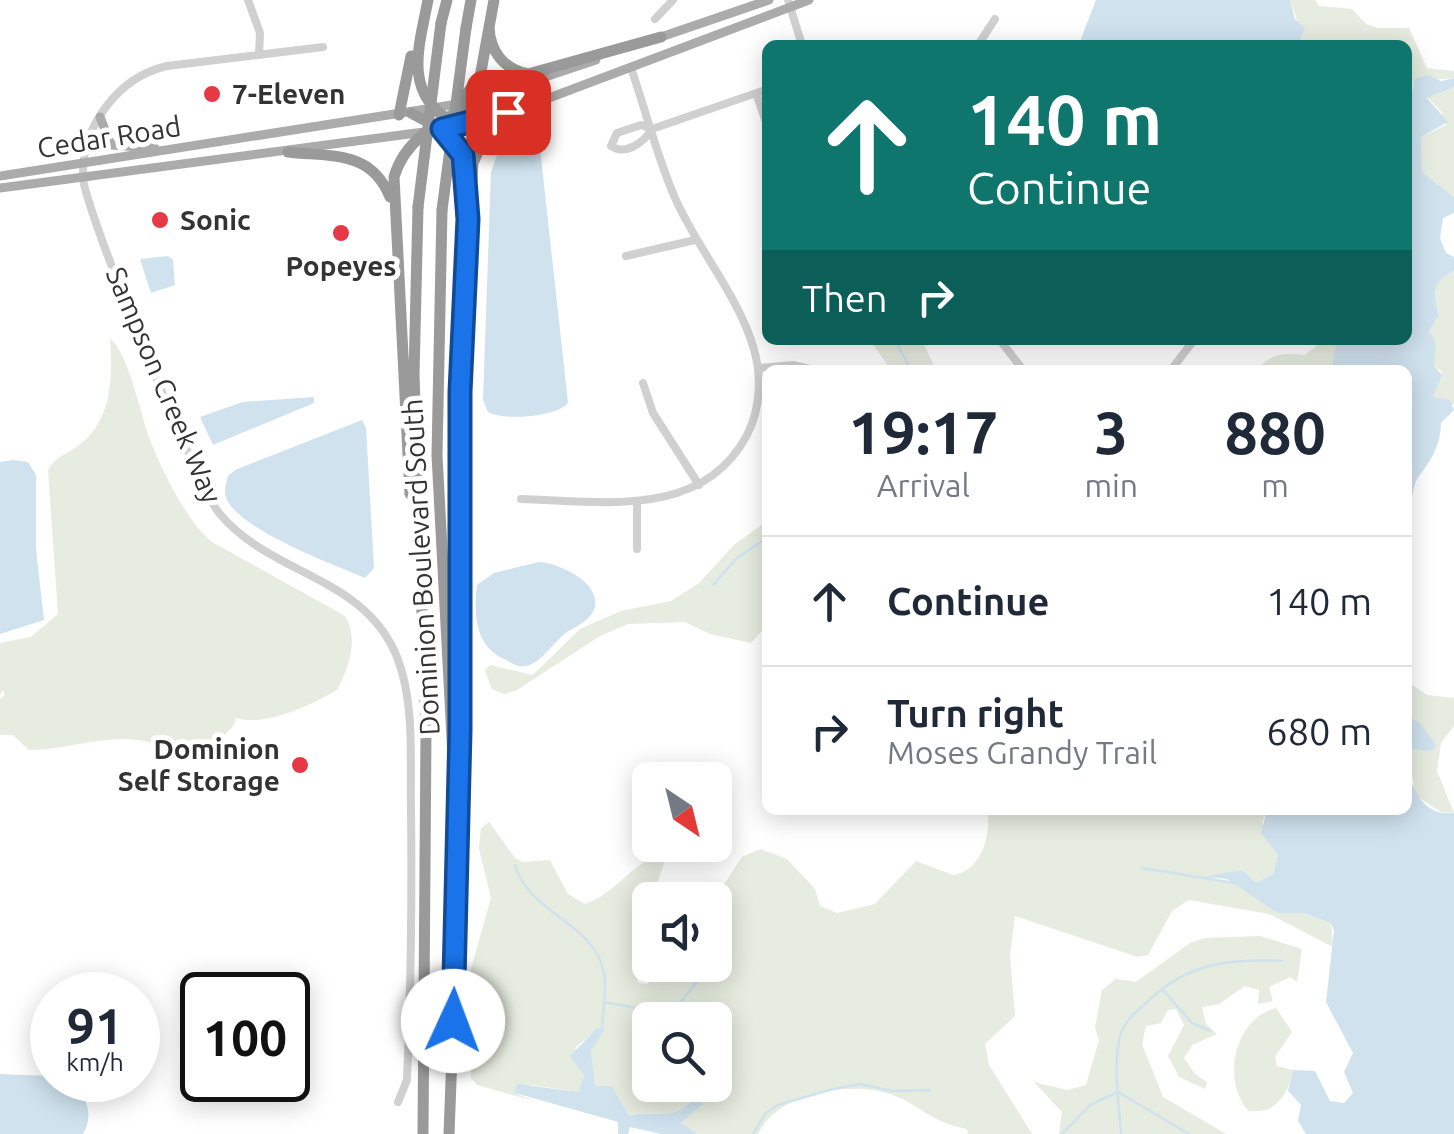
<!DOCTYPE html>
<html lang="en">
<head>
<meta charset="utf-8">
<style>
	:root { --surface:#fff; --page:#f2f2f3; --text:#1f2937; --muted:#747a83; --line:#e0e1e3 }
	body { margin:0; font-family:Ubuntu,sans-serif; background:var(--page); color:var(--text); height:100vh; display:flex; flex-direction:column; font-size:38px; white-space:nowrap }
	* { box-sizing:border-box; margin:0 }
	p { font-size:32px; color:var(--muted) }
	.icon { flex:none; width:55px; height:55px; fill:none; stroke:currentColor; stroke-width:2; stroke-linecap:round; stroke-linejoin:round }
	.map { position:relative; flex:1; overflow:hidden }
	.side { position:absolute; left:762px; top:365px; width:650px; height:450px; display:flex; flex-direction:column; background:var(--surface); border-radius:15px; box-shadow:0 5px 25px #0003 }
	.side>* { flex:none }
	.banner { position:absolute; left:762px; top:40px; width:650px; height:305px; border-radius:15px; box-shadow:0 5px 25px #0003; background:#0f766e; color:#fff; overflow:hidden }
	.needle { width:65px; rotate:145deg }
	.buttons { position:absolute; left:632px; top:762px; display:grid; gap:20px }
	.buttons a { display:grid; place-items:center; width:100px; height:100px; border-radius:15px; background:var(--surface); box-shadow:0 5px 25px #0003; font-size:50px }
	.speed { position:absolute; left:30px; top:972px; display:flex; gap:20px; font-size:50px; font-weight:700; text-align:center }
	.speed>* { display:grid; place-content:center; width:130px; height:130px; border-radius:50%; background:var(--surface); box-shadow:0 5px 25px #0003; line-height:1 }
	.speed small { font-size:25px; font-weight:400 }
	.speed .limit { border:5px solid #111; border-radius:15px; background:#fff; color:#111 }
	.pin { position:absolute; display:grid; place-items:center; width:85px; height:85px; color:#fff; margin:-42px; border-radius:20px; box-shadow:0 5px 15px #0006 }
	.me { position:absolute; width:110px; margin:-55px; rotate:2deg; stroke-linejoin:round; filter:drop-shadow(0 0 8px #0008) }
	.turn { display:flex; align-items:center; gap:35px; height:210px; padding:0 40px; font-size:45px }
	.turn .icon { width:130px; height:130px; stroke-width:2.5 }
	.turn b { display:block; font-size:70px; line-height:85px }
	.then { display:flex; align-items:center; height:95px; padding:0 40px; background:#0003; gap:20px; font-size:38px }
	.eta { display:flex; justify-content:space-evenly; align-items:center; height:170px; text-align:center }
	.eta b { font-size:60px; font-weight:600; line-height:70px }
	ul { padding:0; list-style:none }
	li { display:flex; align-items:center; gap:30px; height:130px; padding:0 40px; border-top:2px solid var(--line) }
	li div { flex:1 }
	li b { display:block; font-size:38px }
	li em { font-style:normal }
	.map>svg:first-child { display:block }
	.green { fill:#e6ecdf; fill-rule:evenodd }
	.water { fill:#cfe2ee }
	.lines { fill:none; stroke-linecap:round; stroke-linejoin:round }
	.stream { stroke:#cfe2ee; stroke-width:2.5 }
	.minor { stroke:#d0d0d0; stroke-width:8 }
	.major { stroke:#ababab; stroke-width:9 }
	.highway { stroke:#9a9a9a; stroke-width:11 }
	.highway-bridge { stroke:#9a9a9a; stroke-width:11 }
	.route-casing { stroke:#114b97; stroke-width:25 }
	.route { stroke:#1a73e8; stroke-width:18 }
	.poi-dot { fill:#e63946; stroke:#fff; stroke-width:4 }
	.labels { text-anchor:middle; stroke-width:10; stroke-linejoin:round; paint-order:stroke }
	.poi-label { font-size:28px; font-weight:bold; fill:#333; stroke:#fff; text-anchor:start }
	.street-label { font-size:28px; fill:#333; stroke:#fff }
</style>
</head>
<body>
<div class="map">
<svg width="1454" height="1134" viewBox="0 0 1454 1134">
	<rect width="100%" height="100%" fill="#fff"/>
	<path class="green" d="M 1290,0 L 1315,0 L 1319,6 L 1352,9 L 1366,24 L 1378,28 L 1409,28 L 1427,68 L 1454,71 L 1454,78 L 1414,82 L 1408,111 L 1408,45 L 1299,45 L 1303,36 Z
		M 1454,87 L 1454,197 L 1422,172 L 1421,137 L 1446,125 L 1441,111 L 1427,97 Z
		M 1454,271 L 1454,405 L 1433,397 L 1442,372 L 1434,366 L 1435,343 L 1429,331 L 1439,315 C 1433,294 1432,281 1454,271 Z
		M 110,339 C 126,347 142,417 149,437 C 161,469 187,522 212,542 L 345,616 C 359,638 349,668 337,690 C 311,705 266,727 236,718 C 232,742 189,749 172,752 C 126,724 78,750 29,750 L 13,735 L 0,735 L 0,699 L 5,695 L 3,690 L 0,695 L 0,643 L 31,637 L 58,614 L 48,470 C 55,457 66,455 78,446 C 112,421 113,378 110,339 Z
		M 870,340 L 922,340 L 936,370 L 891,370 Z
		M 1324,340 L 1337,342 L 1331,370 L 1257,370 C 1270,353 1284,353 1305,355 Z
		M 767,521 L 767,625 L 751,643 L 710,634 L 685,622 L 628,624 L 600,636 L 517,690 L 504,694 L 492,689 L 485,670 L 490,665 L 533,675 L 580,629 L 621,611 L 671,601 L 699,583 L 735,544 Z
		M 1408,682 L 1427,695 L 1454,698 L 1454,726 L 1441,743 L 1437,771 L 1454,813 L 1441,812 L 1416,796 L 1408,755 L 1419,722 L 1408,716 Z
		M 993,810 L 1267,810 L 1262,823 L 1278,855 L 1273,874 L 1256,883 L 1242,870 L 1209,877 L 1235,884 L 1277,913 L 1304,913 L 1331,922 L 1333,947 L 1269,914 L 1189,900 L 1172,911 L 1148,955 L 1138,957 L 1015,916 L 1010,956 L 1015,1016 L 985,1044 L 989,1065 L 1032,1134 L 968,1134 L 967,1129 C 929,1122 920,1104 890,1094 C 849,1081 778,1092 758,1134 L 698,1134 L 681,1123 L 702,1104 L 696,1096 C 667,1126 658,1107 629,1116 L 612,1086 L 595,1087 L 591,1051 L 604,1029 L 598,1028 L 575,1048 L 584,1077 L 580,1092 L 531,1085 L 515,1093 L 534,1101 L 477,1085 L 471,1078 L 470,972 L 491,898 L 479,849 L 481,828 L 489,822 L 515,858 L 523,862 L 550,860 L 568,894 L 585,904 C 613,895 629,867 657,855 L 665,861 L 632,954 L 638,983 L 647,984 L 666,965 L 715,965 L 715,900 L 701,900 L 721,889 L 742,857 L 760,849 L 787,859 L 815,889 L 820,906 L 837,913 L 875,904 L 916,861 L 953,875 C 980,872 990,838 988,815 ZM 650,1020 L 715,1020 L 715,1085 L 650,1085 Z
		M 1260,936 L 1302,949 L 1297,982 L 1290,977 L 1269,987 L 1273,1001 L 1258,1004 L 1259,990 L 1245,986 L 1219,1004 L 1202,1007 L 1206,1024 L 1217,1034 L 1192,1045 L 1184,1058 L 1195,1074 L 1207,1082 L 1205,1089 L 1179,1077 L 1168,1056 L 1184,1025 L 1176,1009 L 1168,1010 L 1161,1023 L 1146,1026 L 1142,1044 L 1163,1097 L 1226,1134 L 1059,1134 L 1062,1112 L 1034,1082 L 1067,1090 L 1086,1085 L 1099,1040 L 1095,1027 L 1102,990 L 1116,979 L 1136,982 L 1190,943 L 1205,938 Z
		M 1276,1008 L 1292,1032 L 1275,1057 L 1277,1066 L 1293,1070 C 1288,1094 1277,1114 1249,1111 C 1221,1082 1234,1018 1276,1008 Z"/>
	<path class="water" d="M 1096,0 L 1290,0 L 1295,19 L 1305,28 L 1299,45 L 1084,45 L 1081,39 Z
		M 1428,75 L 1441,81 L 1454,78 L 1454,87 L 1427,98 L 1448,122 L 1421,137 L 1422,172 L 1454,197 L 1454,213 L 1443,218 L 1440,238 L 1446,253 L 1454,257 L 1454,271 C 1432,281 1433,294 1439,315 L 1429,331 L 1436,343 L 1434,366 L 1442,375 L 1433,397 L 1450,400 L 1454,410 L 1441,423 C 1441,444 1431,461 1419,476 C 1413,484 1413,498 1408,508 L 1408,370 L 1331,370 L 1337,340 L 1408,340 L 1408,111 L 1415,79 Z
		M 523,132 L 535,136 L 540,148 L 568,403 C 556,417 505,421 488,412 L 483,400 L 491,172 L 499,149 Z
		M 168,256 L 173,260 L 175,285 L 151,293 L 140,259 Z
		M 314,397 L 314,403 L 213,445 L 200,417 L 243,402 Z
		M 362,420 L 366,428 L 374,568 L 365,578 C 332,564 243,531 227,500 C 223,492 226,484 228,476 L 235,470 Z
		M 13,460 L 28,462 L 36,475 L 36,549 L 44,620 L 0,634 L 0,462 Z
		M 539,562 C 558,563 599,581 595,606 C 592,620 578,625 567,632 C 554,641 542,663 526,666 C 517,668 511,662 504,659 C 474,645 474,614 477,585 L 494,573 Z
		M 1408,716 L 1419,722 L 1436,745 L 1432,751 L 1412,749 L 1408,755 Z
		M 1408,772 C 1415,795 1426,816 1454,813 L 1454,1134 L 1306,1134 L 1298,1121 L 1301,1105 L 1288,1091 L 1293,1070 L 1315,1071 L 1330,1101 L 1344,1103 L 1353,1093 L 1344,1072 L 1353,1053 L 1326,1002 L 1334,931 L 1331,923 L 1304,913 L 1277,913 L 1227,879 L 1204,877 L 1242,870 L 1256,883 L 1273,874 L 1278,855 L 1261,833 L 1267,810 L 1408,810 Z
		M 597,1028 L 605,1029 L 591,1051 L 595,1086 L 612,1086 L 629,1116 C 657,1108 670,1125 696,1096 L 703,1104 L 681,1123 L 698,1134 L 661,1134 L 630,1127 L 628,1134 L 618,1134 L 618,1122 L 515,1093 L 517,1084 L 579,1092 L 584,1076 L 570,1056 Z
		M 0,1074 L 52,1076 L 52,1080 C 80,1080 98,1109 83,1134 L 0,1134 Z"/>
	<g class="lines">
		<path class="stream" d="M 766,231 L 768,233
			M 895,340 L 911,370
			M 713,585 L 736,559 L 768,537
			M 515,865 C 529,914 595,923 604,973 C 607,990 603,1011 602,1028
			M 1142,868 L 1234,883
			M 1163,990 L 1192,1023 L 1210,1031
			M 603,1002 L 671,1014 L 703,974
			M 753,1134 L 766,1113 L 778,1105 L 833,1089 L 860,1084 L 892,1091 L 930,1090
			M 1062,1134 L 1090,1105 L 1118,1092 L 1189,1134
			M 1121,1134 C 1119,1103 1112,1063 1121,1033 C 1125,1021 1137,1011 1146,1003 C 1185,964 1228,958 1282,961"/>
		<path class="minor" d="M 248,0 L 260,33 L 259,55
			M 788,0 L 802,45
			M 655,19 L 673,0
			M 978,45 L 995,19
			M 323,47 L 167,66 C 118,77 81,127 83,178 C 85,210 198,488 219,513 C 271,576 364,575 397,657 C 415,703 410,759 411,807 C 412,898 411,989 407,1080 L 398,1102
			M 756,93 L 768,128
			M 652,129 C 644,142 626,156 611,146 L 617,133 L 641,125 L 652,129 L 768,89
			M 626,256 L 695,240
			M 1000,340 L 1023,370
			M 758,368 L 793,365 L 814,370
			M 1171,370 L 1194,340
			M 643,383 L 653,413 L 699,485
			M 521,499 C 601,501 702,520 747,435 C 761,408 762,375 753,346 C 737,294 697,248 675,198 C 657,157 646,111 631,68
			M 637,549 L 637,501"/>
		<path class="major" d="M 658,38 L 769,0
			M 473,101 L 596,60
			M 100,117 L 111,145 L 155,148
			M 449,128 L 533,104 L 809,0
			M 0,176 L 458,104
			M 0,188 L 424,132"/>
		<path class="highway" d="M 428,0 C 419,47 403,91 450,121
			M 441,23 L 447,0
			M 489,27 C 490,52 504,69 528,74 L 661,37
			M 466,28 L 471,0
			M 457,106 L 480,77 L 494,0
			M 411,113 C 439,128 464,139 466,175
			M 399,115 L 411,56
			M 288,152 C 331,157 371,150 390,197
			M 418,207 L 414,375 L 426,732 L 423,1134
			M 442,210 L 437,455 L 459,870 L 449,1134
			M 410,494 L 394,177 C 406,136 444,120 478,100
			M 460,701 L 460,392 L 473,163 L 486,134 L 533,104"/>
		<path class="highway-bridge" d="M 418,207 L 441,23
			M 442,210 L 466,28"/>
	</g>
	<g class="lines">
		<g class="route-casing">
			<path id="route" d="M 453,1021 L 460,730 L 460,392 L 468,219 L 463,155 L 442,129 L 508,112"/>
		</g>
		<use href="#route" class="route"/>
	</g>
	<g class="poi-dot">
		<circle cx="212" cy="94" r="10"/>
		<circle cx="160" cy="220" r="10"/>
		<circle cx="341" cy="233" r="10"/>
		<circle cx="300" cy="765" r="10"/>
	</g>
	<g class="labels">
		<g class="poi-label">
			<text x="232" y="104">7-Eleven</text>
			<text x="180" y="230">Sonic</text>
			<text x="341" y="276" text-anchor="middle">Popeyes</text>
			<text x="280" y="759" text-anchor="end">Dominion<tspan x="280" dy="32">Self Storage</tspan></text>
		</g>
		<g class="street-label">
			<text transform="translate(109 137) rotate(-9)" y="10">Cedar Road</text>
			<text transform="translate(164 385) rotate(67)" y="10">Sampson Creek Way</text>
			<text transform="translate(421 567) rotate(-93)" y="10">Dominion Boulevard South</text>
		</g>
	</g>
</svg>
<div class="buttons">
<a><svg class="needle" viewBox="-14 -14 28 28"><path d="M0-13l5 13h-10z" fill="#e53935"/><path d="M0 13l5-13h-10z" fill="#747a83"/></svg></a>
<a><svg class="icon" aria-label="sound" viewBox="0 0 24 24"><path d="M4 9h4l5-4v14l-5-4H4zM17 9q2 3 0 6"/></svg></a>
<a><svg class="icon" aria-label="search" viewBox="0 0 24 24"><circle cx="10" cy="10" r="6"/><path d="M15 15l6 6"/></svg></a>
</div>
<div class="speed"><div>91<small>km/h</small></div><div class="limit">100</div></div>
<div class="pin" style="left:508px;top:112px;background:#d93025"><svg class="icon" aria-label="arrive" viewBox="0 0 24 24"><path d="M6 21V4h12l-3 4 3 4H6"/></svg></div>
<svg class="me" style="left:453px;top:1021px" viewBox="-20 -20 40 40"><circle r="19" fill="#fff"/><path d="M0-13L10 11 0 6-10 11z" fill="#1a73e8"/></svg>
<div class="banner">
<div class="turn"><svg class="icon" aria-label="ahead" viewBox="0 0 24 24"><path d="M12 20V5M6 11l6-6 6 6"/></svg><div><b>140 m</b>Continue</div></div>
<div class="then">Then<svg class="icon" aria-label="right" viewBox="0 0 24 24"><path d="M7 20v-9h11M14 6l5 5-5 5"/></svg></div>
</div>
<section class="side">
<div class="eta">
<div><b>19:17</b><p>Arrival</p></div>
<div><b>3</b><p>min</p></div>
<div><b>880</b><p>m</p></div>
</div>
<ul>
<li><svg class="icon" aria-label="ahead" viewBox="0 0 24 24"><path d="M12 20V5M6 11l6-6 6 6"/></svg><div><b>Continue</b></div><em>140 m</em></li>
<li><svg class="icon" aria-label="right" viewBox="0 0 24 24"><path d="M7 20v-9h11M14 6l5 5-5 5"/></svg><div><b>Turn right</b><p>Moses Grandy Trail</p></div><em>680 m</em></li>
</ul>
</section>
</div>
</body>
</html>
